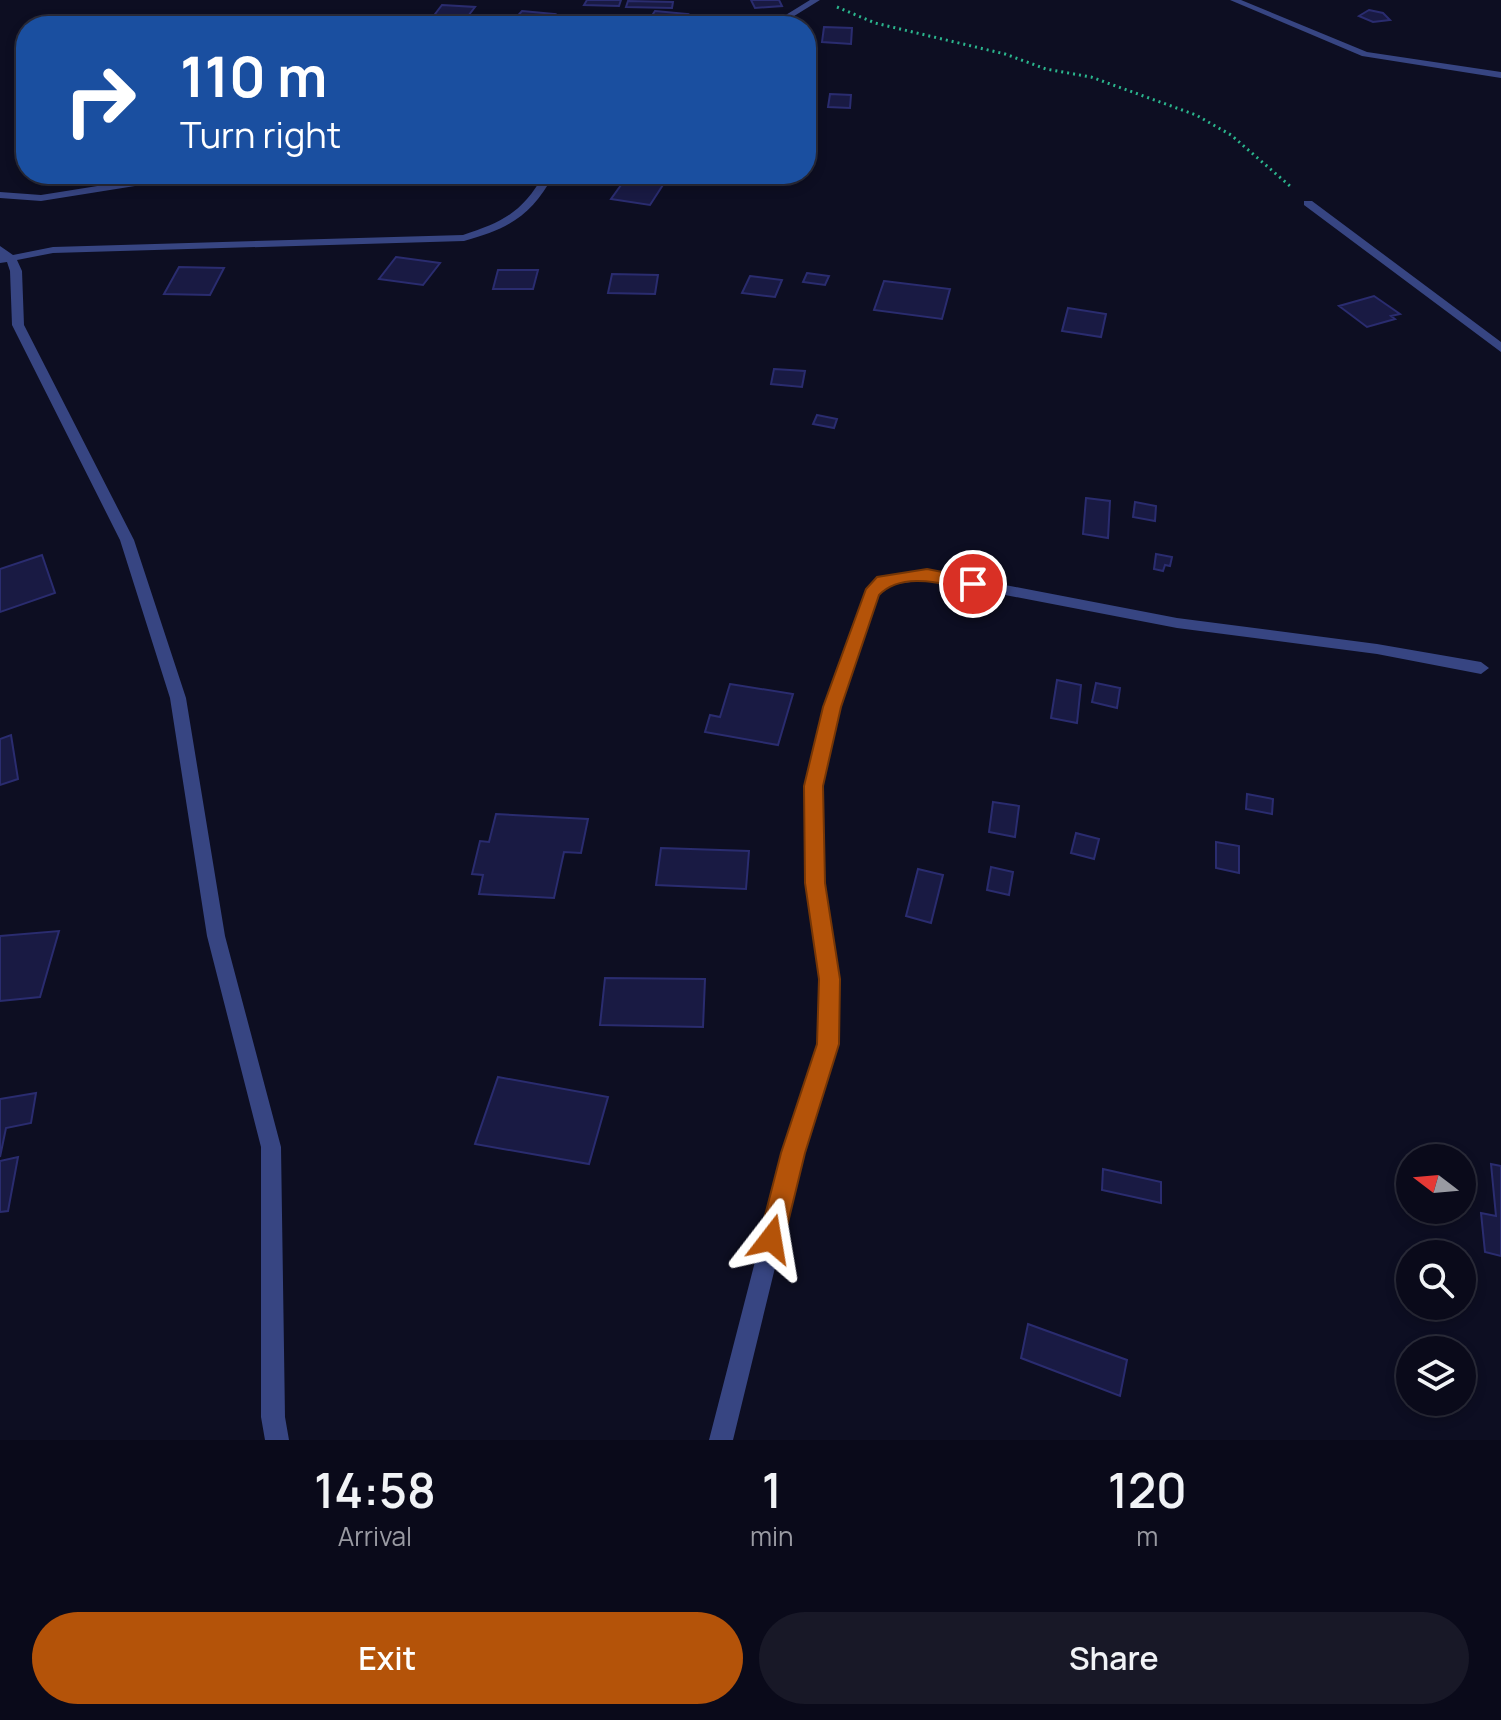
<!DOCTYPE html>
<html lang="en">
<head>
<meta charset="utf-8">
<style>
	:root { --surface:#0a0a1a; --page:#181827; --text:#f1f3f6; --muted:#999aa2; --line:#2a2b39; --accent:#b45309 }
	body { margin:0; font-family:Manrope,sans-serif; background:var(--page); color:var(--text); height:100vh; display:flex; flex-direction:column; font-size:30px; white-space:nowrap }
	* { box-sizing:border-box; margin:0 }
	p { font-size:26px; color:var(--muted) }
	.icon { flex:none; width:44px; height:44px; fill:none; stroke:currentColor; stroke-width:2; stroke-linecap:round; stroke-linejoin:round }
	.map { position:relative; height:1440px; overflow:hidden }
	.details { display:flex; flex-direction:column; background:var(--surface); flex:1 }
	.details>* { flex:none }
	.hud { position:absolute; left:16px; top:16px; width:800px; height:168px; border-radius:32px; box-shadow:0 4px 12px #0003,0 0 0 2px var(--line); background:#1a4fa0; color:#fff; overflow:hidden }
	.needle { width:52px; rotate:286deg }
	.controls { position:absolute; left:1396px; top:1144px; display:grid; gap:16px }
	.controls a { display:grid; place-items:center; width:80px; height:80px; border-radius:50%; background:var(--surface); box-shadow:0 4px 12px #0003,0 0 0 2px var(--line); font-size:40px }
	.pin { position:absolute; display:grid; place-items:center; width:68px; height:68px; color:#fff; margin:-34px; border:4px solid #fff; border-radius:50%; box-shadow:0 2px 8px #0007 }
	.me { position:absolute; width:88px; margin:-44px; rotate:14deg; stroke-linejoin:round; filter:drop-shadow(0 0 6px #0008) }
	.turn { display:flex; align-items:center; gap:28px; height:168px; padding:0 32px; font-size:36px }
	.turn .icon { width:104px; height:104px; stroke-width:2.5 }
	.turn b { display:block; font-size:56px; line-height:68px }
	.eta { display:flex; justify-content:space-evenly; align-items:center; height:136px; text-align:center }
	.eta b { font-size:48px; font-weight:600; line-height:56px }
	.primary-button { display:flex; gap:16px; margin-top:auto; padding:16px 32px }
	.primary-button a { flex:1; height:92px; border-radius:48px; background:var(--accent); color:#fff; font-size:32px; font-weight:600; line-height:92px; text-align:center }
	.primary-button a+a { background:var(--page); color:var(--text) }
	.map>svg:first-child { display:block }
	.building { fill:#191a43; stroke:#2a2c6f; stroke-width:2 }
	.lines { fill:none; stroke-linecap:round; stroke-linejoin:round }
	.path { stroke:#2bb58d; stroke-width:3; stroke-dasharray:2 4; stroke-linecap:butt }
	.minor { fill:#374582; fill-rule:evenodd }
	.route { fill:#b45309; stroke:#753606; stroke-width:2 }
</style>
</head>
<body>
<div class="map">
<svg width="1501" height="1440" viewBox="0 0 1501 1440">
	<rect width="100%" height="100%" fill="#0d0e22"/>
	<path class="building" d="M 587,0 L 621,0 L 619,6 L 584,5 Z
		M 751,0 L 779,0 L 782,6 L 755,8 Z
		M 628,1 L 673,2 L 672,8 L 626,7 Z
		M 442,5 L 475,7 L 465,20 L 432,18 Z
		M 1369,10 L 1383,13 L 1390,20 L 1373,22 L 1359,16 Z
		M 522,11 L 555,14 L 546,25 L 512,22 Z
		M 655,11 L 688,14 L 681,26 L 645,26 Z
		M 353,17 L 412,24 L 343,26 Z
		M 824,27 L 852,28 L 851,44 L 822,42 Z
		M 830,94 L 851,95 L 850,108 L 828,107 Z
		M 495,174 L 499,174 L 517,176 L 511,185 L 489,183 Z
		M 629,174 L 670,174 L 650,205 L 611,199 Z
		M 396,257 L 440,263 L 423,285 L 379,279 Z
		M 179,267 L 224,268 L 210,295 L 164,294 Z
		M 498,270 L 538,270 L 533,289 L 493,289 Z
		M 807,273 L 829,276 L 825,285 L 803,282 Z
		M 612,274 L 658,275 L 655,294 L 608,293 Z
		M 750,276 L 782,280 L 775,297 L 742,293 Z
		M 884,281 L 950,289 L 942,319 L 874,310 Z
		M 1374,296 L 1400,314 L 1391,316 L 1395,319 L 1367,327 L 1339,306 Z
		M 1068,308 L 1106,314 L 1101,337 L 1062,331 Z
		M 774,369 L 805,371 L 802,387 L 771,384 Z
		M 817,415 L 837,419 L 834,428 L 813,424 Z
		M 1086,498 L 1110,501 L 1108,538 L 1083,534 Z
		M 1135,502 L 1156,506 L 1155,521 L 1133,517 Z
		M 1156,554 L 1172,557 L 1170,566 L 1165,565 L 1163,571 L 1154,569 Z
		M 42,555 L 55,593 L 0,612 L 0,569 Z
		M 1057,680 L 1081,685 L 1077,723 L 1051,718 Z
		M 1096,683 L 1120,688 L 1117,708 L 1092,702 Z
		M 730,684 L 793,694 L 778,745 L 705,732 L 710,715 L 720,717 Z
		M 11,735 L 18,779 L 0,785 L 0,739 Z
		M 1247,794 L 1273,799 L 1272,814 L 1246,809 Z
		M 993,802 L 1019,806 L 1015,837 L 989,832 Z
		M 496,814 L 588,819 L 581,853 L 564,852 L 554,898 L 479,894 L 483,875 L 472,874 L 480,841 L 489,842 Z
		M 1076,833 L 1099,839 L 1094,859 L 1071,853 Z
		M 1216,842 L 1239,846 L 1239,873 L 1216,868 Z
		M 661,848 L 749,851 L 746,889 L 656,885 Z
		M 991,867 L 1013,872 L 1009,895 L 987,890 Z
		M 918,869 L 943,875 L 931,923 L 906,916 Z
		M 59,931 L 40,997 L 0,1001 L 0,936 Z
		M 605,978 L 705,979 L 703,1027 L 600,1025 Z
		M 498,1077 L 608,1097 L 589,1164 L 475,1144 Z
		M 36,1093 L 31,1123 L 6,1128 L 0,1157 L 0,1099 Z
		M 18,1157 L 8,1211 L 0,1212 L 0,1161 Z
		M 1491,1164 L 1501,1166 L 1501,1256 L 1485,1252 L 1481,1213 L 1496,1216 Z
		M 1103,1169 L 1161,1182 L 1161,1203 L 1102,1190 Z
		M 1028,1324 L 1127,1360 L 1120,1396 L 1021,1358 Z"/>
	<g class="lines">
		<path class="path" d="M 837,7 L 875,23 L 1005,54 L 1046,69 L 1091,77 L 1196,115 L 1231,135 L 1290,186"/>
		<path class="minor" d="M 810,0 L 820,0 L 778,26 L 768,26 Z
			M 1230,0 L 1241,0 L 1367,52 L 1501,72 L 1501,78 L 1362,56 Z
			M 240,174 L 299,174 L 294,177 L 135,186 L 41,201 L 0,198 L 0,192 L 41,195 L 135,180 Z
			M 544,174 L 554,174 C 532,215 509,229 464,241 L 53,253 L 17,260 L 22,271 L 24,325 L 134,540 L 186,698 L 225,936 L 281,1147 L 285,1417 L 289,1440 L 265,1440 L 261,1417 L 261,1147 L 207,936 L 170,698 L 120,540 L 12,325 L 10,271 L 7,262 L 0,263 L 0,246 L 13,255 L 53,247 L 463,235 C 503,222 523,212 544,174 Z
			M 1304,201 L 1312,201 L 1501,342 L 1501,352 L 1304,205 Z
			M 927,570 L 1177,618 L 1377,644 L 1481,662 L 1489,668 L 1481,674 L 1377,654 L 1177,628 L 927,580 L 887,585 L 878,595 L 840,707 L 822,786 L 824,883 L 838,979 L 838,1044 L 803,1153 L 733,1440 L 709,1440 L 783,1153 L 818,1044 L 820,979 L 806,883 L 806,786 L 824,707 L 866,589 L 878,577 Z"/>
	</g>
	<path class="route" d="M 927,569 L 973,578 L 981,584 L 973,589 C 944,584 902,571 879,595 L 841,707 L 823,786 L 825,883 L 840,979 L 839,1044 L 805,1153 L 784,1239 L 780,1248 L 771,1251 L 763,1248 L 759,1239 L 781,1153 L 817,1044 L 819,979 L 805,883 L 804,786 L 823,707 L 866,589 L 877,577 Z"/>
</svg>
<div class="controls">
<a><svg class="needle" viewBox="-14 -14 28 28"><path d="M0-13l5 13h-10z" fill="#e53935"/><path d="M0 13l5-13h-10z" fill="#999aa2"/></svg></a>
<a><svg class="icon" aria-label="search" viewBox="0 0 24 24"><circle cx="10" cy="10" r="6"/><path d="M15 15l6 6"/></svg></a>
<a><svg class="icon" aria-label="layers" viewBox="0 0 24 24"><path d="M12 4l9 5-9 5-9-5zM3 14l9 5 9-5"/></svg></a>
</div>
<div class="pin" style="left:973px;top:584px;background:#d93025"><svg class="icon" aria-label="arrive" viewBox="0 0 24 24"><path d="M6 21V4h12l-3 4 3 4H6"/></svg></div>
<svg class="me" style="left:771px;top:1239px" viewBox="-20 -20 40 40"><path d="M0-17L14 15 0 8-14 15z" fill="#b45309" stroke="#fff" stroke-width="4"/></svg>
<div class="hud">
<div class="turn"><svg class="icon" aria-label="right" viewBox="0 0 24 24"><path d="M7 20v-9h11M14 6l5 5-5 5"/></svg><div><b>110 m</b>Turn right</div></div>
</div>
</div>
<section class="details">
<div class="eta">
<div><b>14:58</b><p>Arrival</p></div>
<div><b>1</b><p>min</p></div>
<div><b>120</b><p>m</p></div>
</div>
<div class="primary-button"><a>Exit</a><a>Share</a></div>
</section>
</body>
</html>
